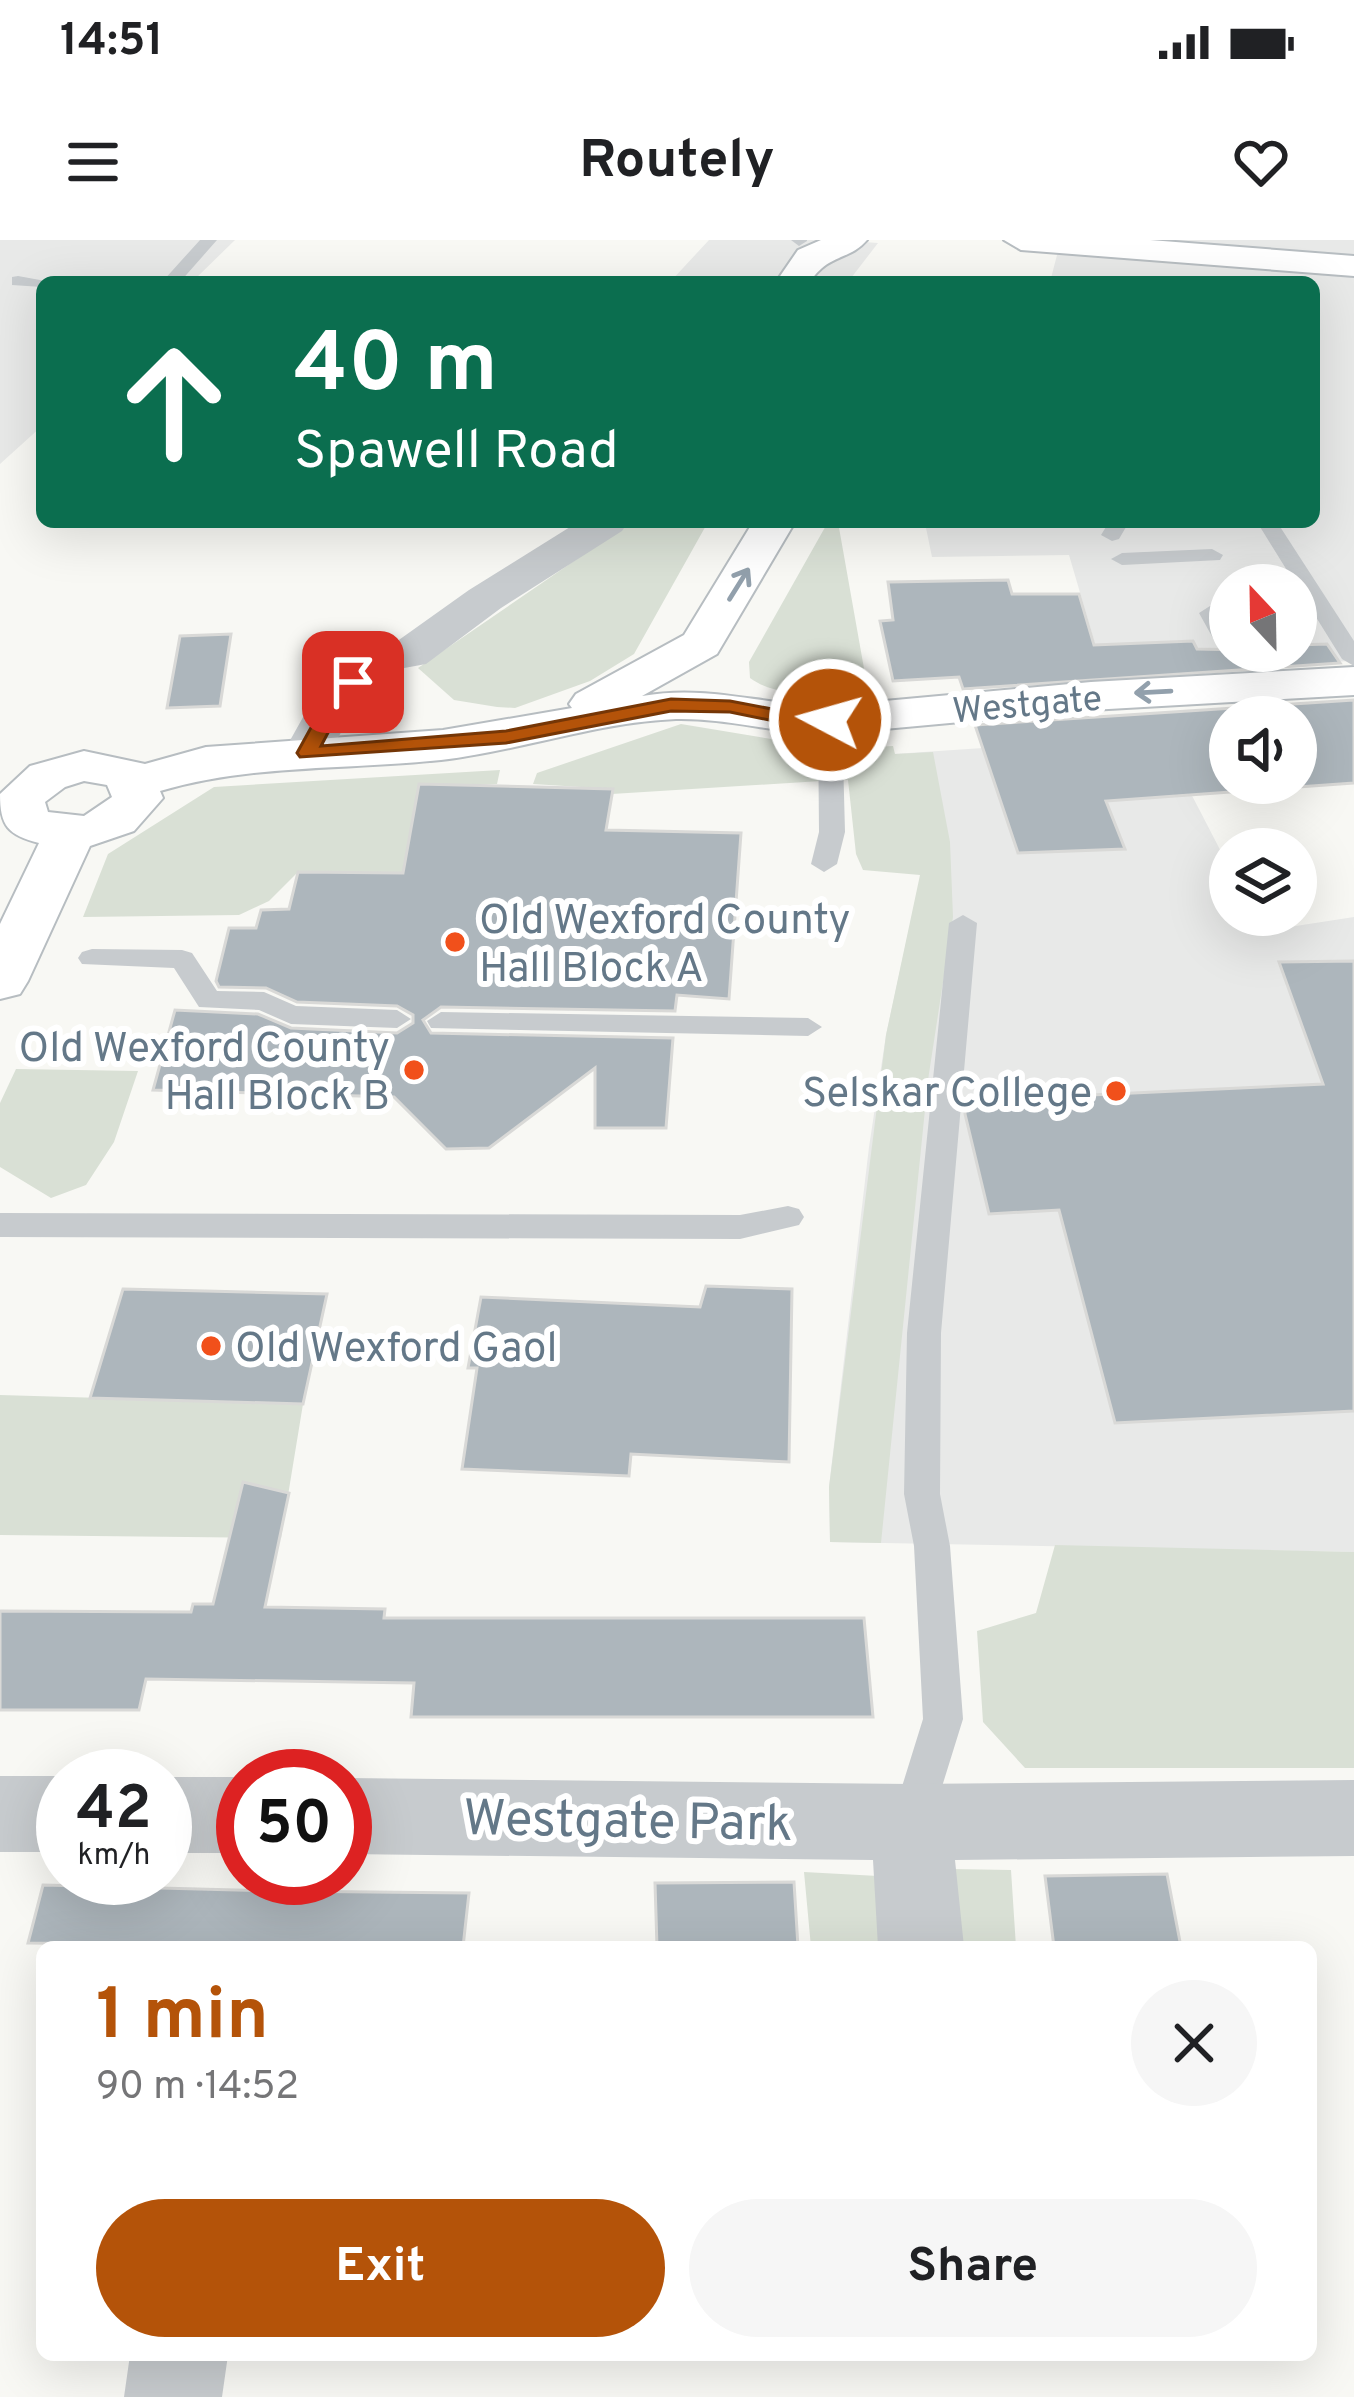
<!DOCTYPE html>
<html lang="en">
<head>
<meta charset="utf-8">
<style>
	:root { --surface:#fff; --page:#f6f6f6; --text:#202124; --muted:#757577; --accent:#b45309 }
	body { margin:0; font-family:Overpass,sans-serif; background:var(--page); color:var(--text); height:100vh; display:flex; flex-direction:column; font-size:45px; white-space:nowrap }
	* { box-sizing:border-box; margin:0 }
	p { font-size:39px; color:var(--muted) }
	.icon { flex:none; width:66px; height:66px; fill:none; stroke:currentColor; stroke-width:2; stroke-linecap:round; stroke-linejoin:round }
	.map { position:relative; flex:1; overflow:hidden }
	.panel { position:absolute; left:36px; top:1701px; width:1281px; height:420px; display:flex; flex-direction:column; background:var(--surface); border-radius:18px; box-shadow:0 12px 48px #0002 }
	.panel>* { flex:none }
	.hud { position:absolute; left:36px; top:36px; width:1284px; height:252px; border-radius:18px; box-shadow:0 12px 48px #0002; background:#0b6e4f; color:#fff; overflow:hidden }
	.needle { width:78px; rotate:338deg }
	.fabs { position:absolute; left:1209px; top:324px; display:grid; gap:24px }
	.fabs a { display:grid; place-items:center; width:108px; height:108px; border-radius:50%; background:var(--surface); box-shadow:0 12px 48px #0002; font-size:60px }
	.speed { position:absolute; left:36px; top:1509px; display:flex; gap:24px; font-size:60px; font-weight:700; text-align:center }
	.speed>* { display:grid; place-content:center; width:156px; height:156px; border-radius:50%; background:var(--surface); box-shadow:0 12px 48px #0002; line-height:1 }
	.speed small { font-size:30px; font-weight:400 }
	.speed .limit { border:18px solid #d22; background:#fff; color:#111 }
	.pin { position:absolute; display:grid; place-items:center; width:102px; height:102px; color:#fff; margin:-51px; border-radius:24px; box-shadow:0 6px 18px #0006 }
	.me { position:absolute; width:132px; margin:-66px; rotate:276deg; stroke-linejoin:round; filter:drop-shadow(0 0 9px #0008) }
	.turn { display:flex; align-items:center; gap:42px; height:252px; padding:0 60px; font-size:54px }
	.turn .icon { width:156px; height:156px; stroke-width:2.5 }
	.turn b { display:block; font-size:84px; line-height:102px }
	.round { display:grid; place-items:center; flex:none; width:126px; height:126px; border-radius:63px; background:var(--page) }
	.overview { display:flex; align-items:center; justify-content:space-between; height:204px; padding:0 60px }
	h1 { font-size:72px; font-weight:700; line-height:90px; color:var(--accent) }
	.button { display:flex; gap:24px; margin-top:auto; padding:24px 60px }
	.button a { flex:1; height:138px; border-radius:72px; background:var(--accent); color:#fff; font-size:48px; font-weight:700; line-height:138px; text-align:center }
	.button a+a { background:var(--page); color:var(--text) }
	.status { display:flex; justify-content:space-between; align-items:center; height:84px; padding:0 60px; background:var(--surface); direction:ltr }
	.status svg { height:33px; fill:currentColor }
	header { display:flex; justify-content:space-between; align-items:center; height:156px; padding:0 60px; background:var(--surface); font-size:54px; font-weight:700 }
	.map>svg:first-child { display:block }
	.built { fill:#e8e9e8; fill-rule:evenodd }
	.green { fill:#d9e0d5 }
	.building { fill:#adb6bc; stroke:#d9d9d7; stroke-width:3; fill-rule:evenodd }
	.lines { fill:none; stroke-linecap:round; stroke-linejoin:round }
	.secondary-casing { stroke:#b7bdc1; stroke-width:4 }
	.lane { fill:#c7cbce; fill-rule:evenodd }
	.street { fill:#c7cbce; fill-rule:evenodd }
	.secondary { fill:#fff; fill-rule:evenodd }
	.oneway { stroke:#92a0ac }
	.route { fill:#b45309; stroke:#753606; stroke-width:3 }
	.poi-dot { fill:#f1501b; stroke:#fff; stroke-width:4.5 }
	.labels { text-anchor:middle; stroke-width:12; stroke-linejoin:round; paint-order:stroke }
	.far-street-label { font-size:36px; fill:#647888; stroke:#fff }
	.poi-label { font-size:42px; fill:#647888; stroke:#fff; text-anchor:start }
	.near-street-label { font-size:51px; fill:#647888; stroke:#fff }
</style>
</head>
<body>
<div class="status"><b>14:51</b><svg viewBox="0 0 49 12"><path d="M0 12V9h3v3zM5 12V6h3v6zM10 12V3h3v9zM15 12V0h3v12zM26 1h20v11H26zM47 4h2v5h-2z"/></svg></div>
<header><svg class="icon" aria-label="menu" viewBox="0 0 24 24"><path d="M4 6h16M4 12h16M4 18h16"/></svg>Routely<svg class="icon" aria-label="heart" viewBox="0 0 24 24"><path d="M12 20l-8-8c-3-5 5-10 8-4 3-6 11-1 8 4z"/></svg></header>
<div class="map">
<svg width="1354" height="2157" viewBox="0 0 1354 2157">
	<rect width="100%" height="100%" fill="#f8f8f4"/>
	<path class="built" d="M 0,0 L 235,0 L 192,42 L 42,42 L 42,186 L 0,224 Z
		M 709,0 L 837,0 L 878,3 L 848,42 L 670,42 Z
		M 1068,0 L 1354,0 L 1354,421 L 1103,431 L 1069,315 L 932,317 L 926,288 L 838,288 L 838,282 L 1314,282 L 1314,42 L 1050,42 L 1057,15 ZM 1230,345 L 1296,345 L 1296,411 L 1230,411 Z
		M 983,508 L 1185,542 L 1230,629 L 1230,675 L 1254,675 L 1263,691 L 1354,677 L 1354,1312 L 830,1302 L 829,1247 L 869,907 L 886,795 L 921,634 L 894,514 Z"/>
	<path class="green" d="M 631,282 L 708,282 L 634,414 L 590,441 L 515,468 L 497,467 L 454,460 L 418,428 Z
		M 828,282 L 838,282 L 868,451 C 832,451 781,461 750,438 L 749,422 Z
		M 681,484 L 795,503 L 815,523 L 821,541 L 612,554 L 612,549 L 533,544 L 537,533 Z
		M 893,506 L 895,514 L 933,512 L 950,602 L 953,677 L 928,840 L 881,1303 L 830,1302 L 829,1247 L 886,795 L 920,635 L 863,630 L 856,614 L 848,540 L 843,539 L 841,522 L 858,508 Z
		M 500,530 L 497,544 L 419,547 L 409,633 L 298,632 L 269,661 L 239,675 L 83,677 L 108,614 L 214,547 Z
		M 16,829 L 138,831 L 114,902 L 86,945 L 51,958 L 0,927 L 0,863 Z
		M 0,1155 L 303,1164 L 281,1298 L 0,1295 Z
		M 1055,1305 L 1354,1312 L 1354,1528 L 1025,1528 L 983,1482 L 977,1391 L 1036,1373 Z
		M 951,1629 L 1011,1630 L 1016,1707 L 956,1707 Z
		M 804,1632 L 878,1636 L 880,1707 L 811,1707 Z"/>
	<path class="building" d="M 1008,340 L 1012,354 L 1079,354 L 1094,405 L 1193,401 L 1197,409 L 1296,411 L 1296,405 L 1327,404 L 1340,423 L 963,449 L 959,437 L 893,441 L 880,381 L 893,380 L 888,342 Z
		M 231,394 L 220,466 L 167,468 L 180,396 Z
		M 1354,460 L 1354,543 L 1106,561 L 1125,609 L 1018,613 L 975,485 ZM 1230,477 L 1296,477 L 1296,543 L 1230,543 Z
		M 419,544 L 613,549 L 606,590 L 741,593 L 729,759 L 677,755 L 675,771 L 441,767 L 423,780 L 431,793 L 673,798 L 666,888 L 595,888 L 595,828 L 489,908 L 446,909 L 394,857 L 153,850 L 175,770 L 258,774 L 291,788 L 397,793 L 413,783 L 413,775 L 397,766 L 297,762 L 266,748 L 219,747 L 216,741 L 229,688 L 256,688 L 261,670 L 289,669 L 298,632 L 403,633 Z
		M 1354,721 L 1354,1171 L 1115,1183 L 1059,970 L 989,974 L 965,874 L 966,861 L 1323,844 L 1279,722 Z
		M 706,1046 L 792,1049 L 789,1222 L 631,1214 L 629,1236 L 462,1229 L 477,1128 L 468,1128 L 481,1057 L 700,1067 Z
		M 123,1049 L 327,1054 L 303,1164 L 90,1158 Z
		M 243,1242 L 289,1253 L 265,1367 L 385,1369 L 384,1378 L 864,1378 L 873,1477 L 411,1477 L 414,1443 L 146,1439 L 139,1470 L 0,1470 L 0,1371 L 191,1372 L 193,1364 L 213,1364 Z
		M 1167,1634 L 1181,1707 L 1054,1707 L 1045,1636 Z
		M 794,1642 L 798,1707 L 657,1707 L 655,1643 Z
		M 43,1645 L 275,1651 L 469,1653 L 463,1707 L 28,1703 Z"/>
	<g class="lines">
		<g class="secondary-casing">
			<path id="secondary" d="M 821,0 L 867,0 C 849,21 829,13 810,42 L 776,42 L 798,10 Z
				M 1004,0 L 1150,0 L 1354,16 L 1354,36 L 1021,10 Z
				M 753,282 L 795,282 L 717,414 L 642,456 C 710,444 764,466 830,466 L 1091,442 L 1354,427 L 1354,455 L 1091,470 L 830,494 C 778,494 729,478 676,479 C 598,482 519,511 441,520 C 347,530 251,524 160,551 L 163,558 L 134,591 L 90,606 L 28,741 L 20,754 L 0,759 L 0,684 L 39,603 C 8,595 0,586 0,554 L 30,526 L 84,511 L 145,524 L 206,507 L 443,490 L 572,468 L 569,464 L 576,454 L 684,395 ZM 84,541 L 107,545 L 112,557 L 84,576 L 48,572 L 45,562 L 65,547 Z"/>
		</g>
		<path class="lane" d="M 200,0 L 217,0 L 180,42 L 162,42 Z
			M 791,0 L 807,0 L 807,1 L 799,6 Z
			M 18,36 L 51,42 L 42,42 L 42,47 L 12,45 L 12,37 Z
			M 1109,282 L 1129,282 L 1119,299 L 1112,301 L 1101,295 Z
			M 1257,282 L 1277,282 L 1354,401 L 1354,426 L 1342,419 Z
			M 1212,309 L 1223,315 L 1220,320 L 1122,325 L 1111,319 L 1122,313 Z
			M 1230,365 L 1230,379 L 1224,379 L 1230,400 L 1214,400 L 1199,373 L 1210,366 Z
			M 830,473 L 842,480 L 845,592 L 837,624 L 824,632 L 811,624 L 819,592 L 818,480 Z
			M 963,675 L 977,683 L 941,1093 L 940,1254 L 950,1306 L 963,1479 L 931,1582 L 925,1596 L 911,1601 L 897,1596 L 891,1582 L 923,1479 L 914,1306 L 904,1254 L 907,1093 L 949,683 Z
			M 92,709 L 182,710 L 192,713 L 217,751 L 264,752 L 296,766 L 397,770 L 411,779 L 397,788 L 291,784 L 259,770 L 199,767 L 174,728 L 82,724 L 78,718 L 82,712 Z
			M 441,772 L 808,778 L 822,787 L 808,796 L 431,788 L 427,781 Z
			M 788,966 L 799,969 L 804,977 L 799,985 L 740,999 L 0,997 L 0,973 L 740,975 Z"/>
		<path class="street" d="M 578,282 L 628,282 L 622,291 L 501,368 L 426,424 L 388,431 L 354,469 L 324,523 L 307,528 L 290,523 L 283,513 L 316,454 L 357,410 L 396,402 L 469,350 Z
			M 0,1536 L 63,1536 L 63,1612 L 0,1612 Z
			M 165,1537 L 243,1537 L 243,1613 L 165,1613 Z
			M 345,1538 L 911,1544 L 1354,1540 L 1354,1616 L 955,1620 L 964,1707 L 878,1707 L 873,1620 L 345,1614 Z
			M 130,2115 L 228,2115 L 222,2157 L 124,2157 Z"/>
		<use href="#secondary" class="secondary"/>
	</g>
	<defs><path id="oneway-shaft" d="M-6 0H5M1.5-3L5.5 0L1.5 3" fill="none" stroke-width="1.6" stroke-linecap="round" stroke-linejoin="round" transform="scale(3)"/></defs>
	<g class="oneway">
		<use href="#oneway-shaft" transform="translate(739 344) rotate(-58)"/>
		<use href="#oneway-shaft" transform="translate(1153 452) rotate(177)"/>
	</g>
	<path class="route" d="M 346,438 L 363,442 L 342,466 L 321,506 L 506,491 L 671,459 L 730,461 L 798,474 L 830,474 L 840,480 L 830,486 L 798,486 L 730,472 L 671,471 L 506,503 L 300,517 L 297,513 L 324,464 Z"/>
	<g class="poi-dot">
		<circle cx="455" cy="702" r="12"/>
		<circle cx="414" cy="830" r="12"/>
		<circle cx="1116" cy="851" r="12"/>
		<circle cx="211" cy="1106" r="12"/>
	</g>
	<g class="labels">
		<g class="far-street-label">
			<text transform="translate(1027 463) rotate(-5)" y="13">Westgate</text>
		</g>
		<g class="poi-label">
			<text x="479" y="693">Old Wexford County<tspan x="479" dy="48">Hall Block A</tspan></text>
			<text x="390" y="821" text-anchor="end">Old Wexford County<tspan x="390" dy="48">Hall Block B</tspan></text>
			<text x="1092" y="866" text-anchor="end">Selskar College</text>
			<text x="235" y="1121">Old Wexford Gaol</text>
		</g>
		<g class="near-street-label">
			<text transform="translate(628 1579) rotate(1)" y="18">Westgate Park</text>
		</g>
	</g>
</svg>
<div class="fabs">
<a><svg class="needle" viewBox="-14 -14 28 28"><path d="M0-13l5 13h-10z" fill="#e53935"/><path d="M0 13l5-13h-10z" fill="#757577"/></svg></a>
<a><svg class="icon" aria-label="sound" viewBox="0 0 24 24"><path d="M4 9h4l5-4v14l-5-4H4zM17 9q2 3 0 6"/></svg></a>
<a><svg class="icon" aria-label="layers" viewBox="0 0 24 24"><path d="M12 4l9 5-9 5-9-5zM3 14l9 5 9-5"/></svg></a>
</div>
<div class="speed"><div>42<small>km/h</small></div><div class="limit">50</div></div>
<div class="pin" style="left:353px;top:442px;background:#d93025"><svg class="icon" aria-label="arrive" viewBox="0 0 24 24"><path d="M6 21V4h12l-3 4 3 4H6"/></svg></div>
<svg class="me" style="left:830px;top:480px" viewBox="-20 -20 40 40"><circle r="17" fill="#b45309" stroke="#fff" stroke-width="3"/><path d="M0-11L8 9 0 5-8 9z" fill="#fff"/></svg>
<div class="hud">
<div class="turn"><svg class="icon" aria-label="ahead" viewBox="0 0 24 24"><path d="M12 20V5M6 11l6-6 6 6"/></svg><div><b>40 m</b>Spawell Road</div></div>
</div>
<section class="panel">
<div class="overview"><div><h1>1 min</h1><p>90 m · 14:52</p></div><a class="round"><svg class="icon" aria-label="close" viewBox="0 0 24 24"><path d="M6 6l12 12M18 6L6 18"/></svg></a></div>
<div class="button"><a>Exit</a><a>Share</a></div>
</section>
</div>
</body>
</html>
